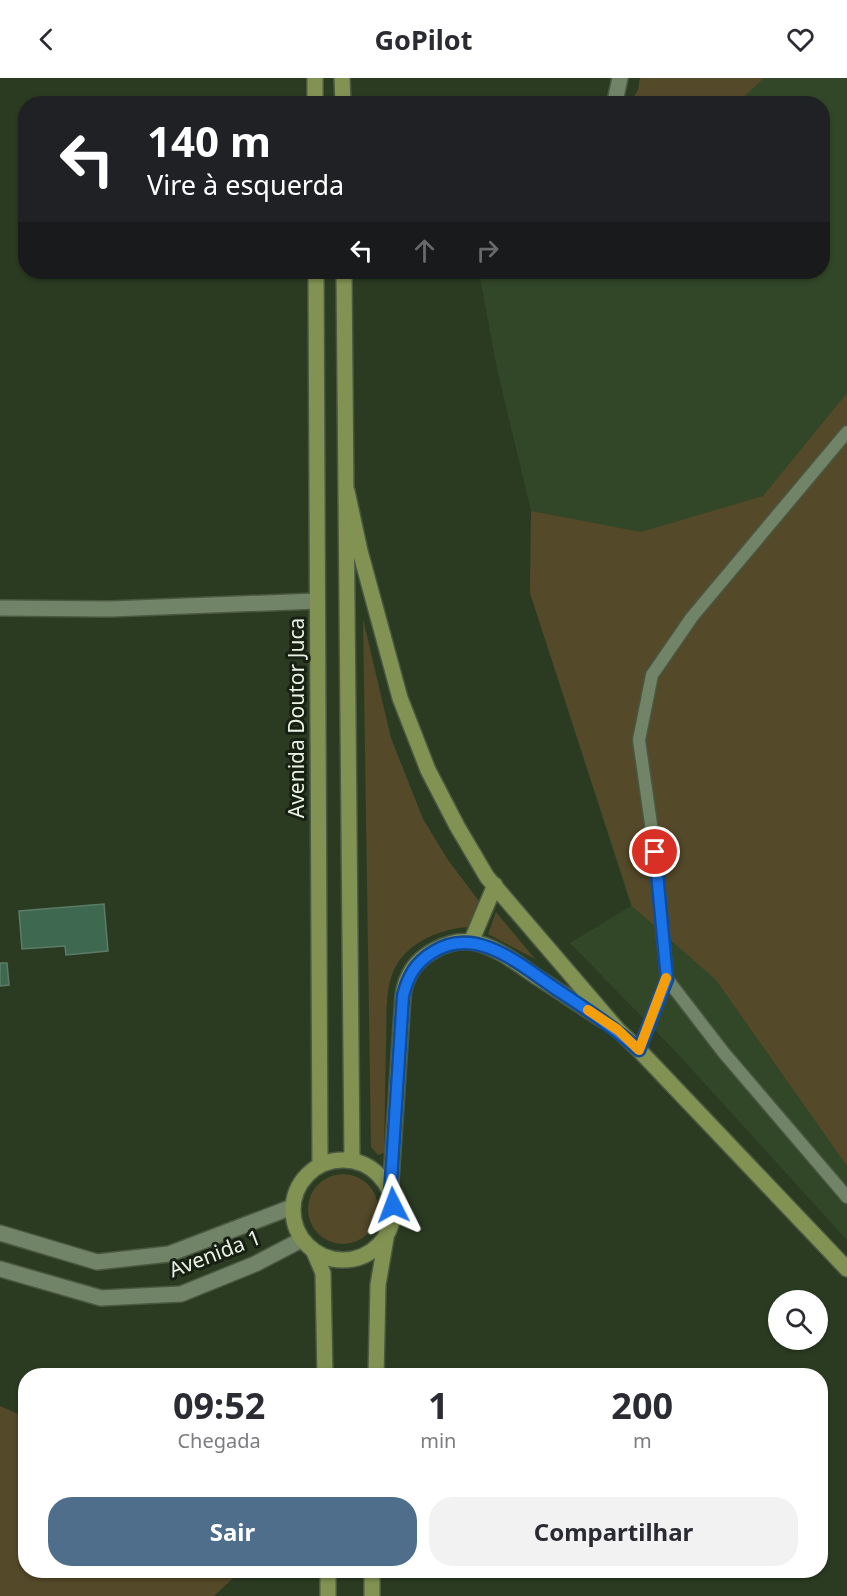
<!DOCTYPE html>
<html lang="pt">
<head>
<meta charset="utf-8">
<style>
	:root { --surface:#fff; --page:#f2f2f3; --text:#2b2b33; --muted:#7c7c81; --accent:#4e6e8c }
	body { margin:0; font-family:"Noto Sans",sans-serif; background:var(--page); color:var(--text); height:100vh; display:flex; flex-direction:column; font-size:22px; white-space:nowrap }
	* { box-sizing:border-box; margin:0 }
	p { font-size:20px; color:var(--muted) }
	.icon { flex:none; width:33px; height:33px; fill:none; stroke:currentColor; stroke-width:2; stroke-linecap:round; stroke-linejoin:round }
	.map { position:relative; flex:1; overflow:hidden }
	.panel { position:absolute; left:18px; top:1290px; width:810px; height:210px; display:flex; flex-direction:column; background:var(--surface); border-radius:24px; box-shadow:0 2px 4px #0004 }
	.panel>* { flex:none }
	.hud { position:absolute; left:18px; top:18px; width:812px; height:183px; border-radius:24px; box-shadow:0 2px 4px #0004; background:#202124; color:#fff; overflow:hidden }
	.buttons { position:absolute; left:768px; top:1212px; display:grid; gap:12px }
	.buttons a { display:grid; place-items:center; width:60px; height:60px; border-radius:50%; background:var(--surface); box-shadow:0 2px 4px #0004; font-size:30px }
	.pin { position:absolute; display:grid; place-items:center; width:51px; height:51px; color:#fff; margin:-26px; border:3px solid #fff; border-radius:50%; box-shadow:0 2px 6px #0007 }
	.me { position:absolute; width:66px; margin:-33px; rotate:357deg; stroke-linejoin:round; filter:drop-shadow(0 0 4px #0008) }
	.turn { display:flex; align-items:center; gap:21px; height:126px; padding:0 30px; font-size:27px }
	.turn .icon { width:78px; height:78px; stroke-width:2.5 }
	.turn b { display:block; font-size:42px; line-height:51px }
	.lanes { display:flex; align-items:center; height:57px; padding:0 30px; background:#0003; justify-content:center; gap:30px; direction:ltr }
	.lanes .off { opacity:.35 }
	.eta { display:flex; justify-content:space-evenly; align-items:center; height:102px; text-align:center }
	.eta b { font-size:36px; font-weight:700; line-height:42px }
	.primary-button { display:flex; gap:12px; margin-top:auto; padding:12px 30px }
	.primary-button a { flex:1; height:69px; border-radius:24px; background:var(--accent); color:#fff; font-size:24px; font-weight:700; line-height:69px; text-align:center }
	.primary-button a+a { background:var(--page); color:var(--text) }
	header { display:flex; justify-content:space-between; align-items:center; height:78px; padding:0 30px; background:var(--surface); font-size:27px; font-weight:700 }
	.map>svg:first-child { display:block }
	.built { fill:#324727 }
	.green { fill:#544929 }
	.building { fill:#3e684f; stroke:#5c7c68; stroke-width:1.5 }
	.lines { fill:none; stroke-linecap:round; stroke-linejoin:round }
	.lane-casing { stroke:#4a5842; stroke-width:15 }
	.street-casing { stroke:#4a5842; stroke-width:18 }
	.secondary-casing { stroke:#4a5842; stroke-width:18 }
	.lane { stroke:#718467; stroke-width:12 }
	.street { stroke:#718467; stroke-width:15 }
	.secondary { stroke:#829252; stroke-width:15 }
	.route-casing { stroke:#114b97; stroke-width:15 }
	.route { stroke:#1a73e8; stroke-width:10 }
	.slow { stroke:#f59e0b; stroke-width:10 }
	.labels { text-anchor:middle; stroke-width:6; stroke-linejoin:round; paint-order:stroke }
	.street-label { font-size:21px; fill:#e8f2e2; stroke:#182014 }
</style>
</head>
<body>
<header><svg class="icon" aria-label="back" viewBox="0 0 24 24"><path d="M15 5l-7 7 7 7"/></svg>GoPilot<svg class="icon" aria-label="heart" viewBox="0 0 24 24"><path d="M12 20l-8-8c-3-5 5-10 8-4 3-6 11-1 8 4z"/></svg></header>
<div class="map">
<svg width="847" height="1518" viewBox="0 0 847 1518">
	<rect width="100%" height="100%" fill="#2b3b22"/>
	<path class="built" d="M 640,0 L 847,0 L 847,1162 L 678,976 L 570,865 L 631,828 L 530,515 L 531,433 L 497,291 L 479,194 L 822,194 L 822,26 L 630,25 L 638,12 Z"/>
	<path class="green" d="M 640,0 L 764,0 L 737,25 L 630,25 L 638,12 Z
		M 847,315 L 847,1088 L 716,902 L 632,828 L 530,515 L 531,433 L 641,454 L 763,418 Z
		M 363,541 L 391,660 L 423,741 L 448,782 L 479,823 L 468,849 C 440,851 408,864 395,890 C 384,910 387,946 386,968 C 385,1004 385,1039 384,1075 L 378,1077 L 371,1069 Z
		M 496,834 L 535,881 L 488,856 Z
		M308 1131a35 35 0 1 1 70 0a35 35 0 1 1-70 0Z
		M 0,1328 L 25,1339 L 26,1492 L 241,1493 L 214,1518 L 0,1518 Z"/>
	<path class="building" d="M 104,826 L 108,873 L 66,877 L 65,868 L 22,871 L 19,833 Z
		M 0,885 L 7,885 L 9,907 L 0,908 Z"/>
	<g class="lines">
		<g class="lane-casing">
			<path id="lane" d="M 667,901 L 655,774 L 639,662 L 652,597 L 692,539 L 847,354
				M 639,972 L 667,901 L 724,975 L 847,1119"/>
		</g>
		<g class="street-casing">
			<path id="street" d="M 612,26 L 615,23 L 620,0
				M 0,530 L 110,531 L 317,523
				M 0,1155 L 97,1184 L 169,1176 L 292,1129
				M 0,1191 L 101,1220 L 181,1216 L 255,1186 L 301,1162"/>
		</g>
		<g class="secondary-casing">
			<path id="secondary" d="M 315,0 L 315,26
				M 342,0 L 343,26
				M 316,194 L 320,1086
				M 344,194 L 352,1082
				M 347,413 L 360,473 L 400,620 L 428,692 L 457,748 L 487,799 L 618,952 L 639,972 L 847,1191
				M 471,864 L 495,807
				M293 1132a50 50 0 1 1 100 0a50 50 0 1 1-100 0Z
				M 390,1118 L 403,918 C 404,912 405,905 408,900 C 417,877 448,861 472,864 C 496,868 518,886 537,899 C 559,913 581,928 603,942
				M 314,1174 L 323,1195 L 325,1298
				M 376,1298 L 378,1207 L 386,1160
				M 328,1492 L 328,1518
				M 372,1518 L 372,1492"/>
		</g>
		<use href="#lane" class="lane"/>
		<use href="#street" class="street"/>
		<use href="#secondary" class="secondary"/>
	</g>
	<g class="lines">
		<g class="route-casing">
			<path id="route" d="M 393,1127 L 390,1118 L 403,918 C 408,898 415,885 433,874 C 476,847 519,886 553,909 C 583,929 613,948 639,972 L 667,901 L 655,774"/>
		</g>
		<use href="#route" class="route"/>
		<path class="slow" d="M 588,932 L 618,952 L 639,972 L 666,900"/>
	</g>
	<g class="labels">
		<g class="street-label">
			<text transform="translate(297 640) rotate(-90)" y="7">Avenida Doutor Juca</text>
			<text transform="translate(215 1176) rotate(-21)" y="7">Avenida 1</text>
		</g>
	</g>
</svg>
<div class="buttons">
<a><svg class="icon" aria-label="search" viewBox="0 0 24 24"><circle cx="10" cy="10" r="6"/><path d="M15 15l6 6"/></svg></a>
</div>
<div class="pin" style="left:655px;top:774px;background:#d93025"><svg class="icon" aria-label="arrive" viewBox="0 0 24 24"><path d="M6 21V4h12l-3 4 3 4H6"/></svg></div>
<svg class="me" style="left:393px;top:1127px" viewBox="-20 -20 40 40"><path d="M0-17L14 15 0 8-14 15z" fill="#1a73e8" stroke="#fff" stroke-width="4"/></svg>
<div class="hud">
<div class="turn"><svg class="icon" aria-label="left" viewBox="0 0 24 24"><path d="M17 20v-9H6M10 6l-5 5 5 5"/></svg><div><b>140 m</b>Vire à esquerda</div></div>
<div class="lanes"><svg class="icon" aria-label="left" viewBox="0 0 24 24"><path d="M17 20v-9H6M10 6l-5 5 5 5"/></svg><svg class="icon off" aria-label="ahead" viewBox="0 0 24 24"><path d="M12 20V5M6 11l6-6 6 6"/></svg><svg class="icon off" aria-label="right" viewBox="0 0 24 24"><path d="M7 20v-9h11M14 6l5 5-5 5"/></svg></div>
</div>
<section class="panel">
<div class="eta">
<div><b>09:52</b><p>Chegada</p></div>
<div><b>1</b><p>min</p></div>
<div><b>200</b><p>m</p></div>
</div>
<div class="primary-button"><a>Sair</a><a>Compartilhar</a></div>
</section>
</div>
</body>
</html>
